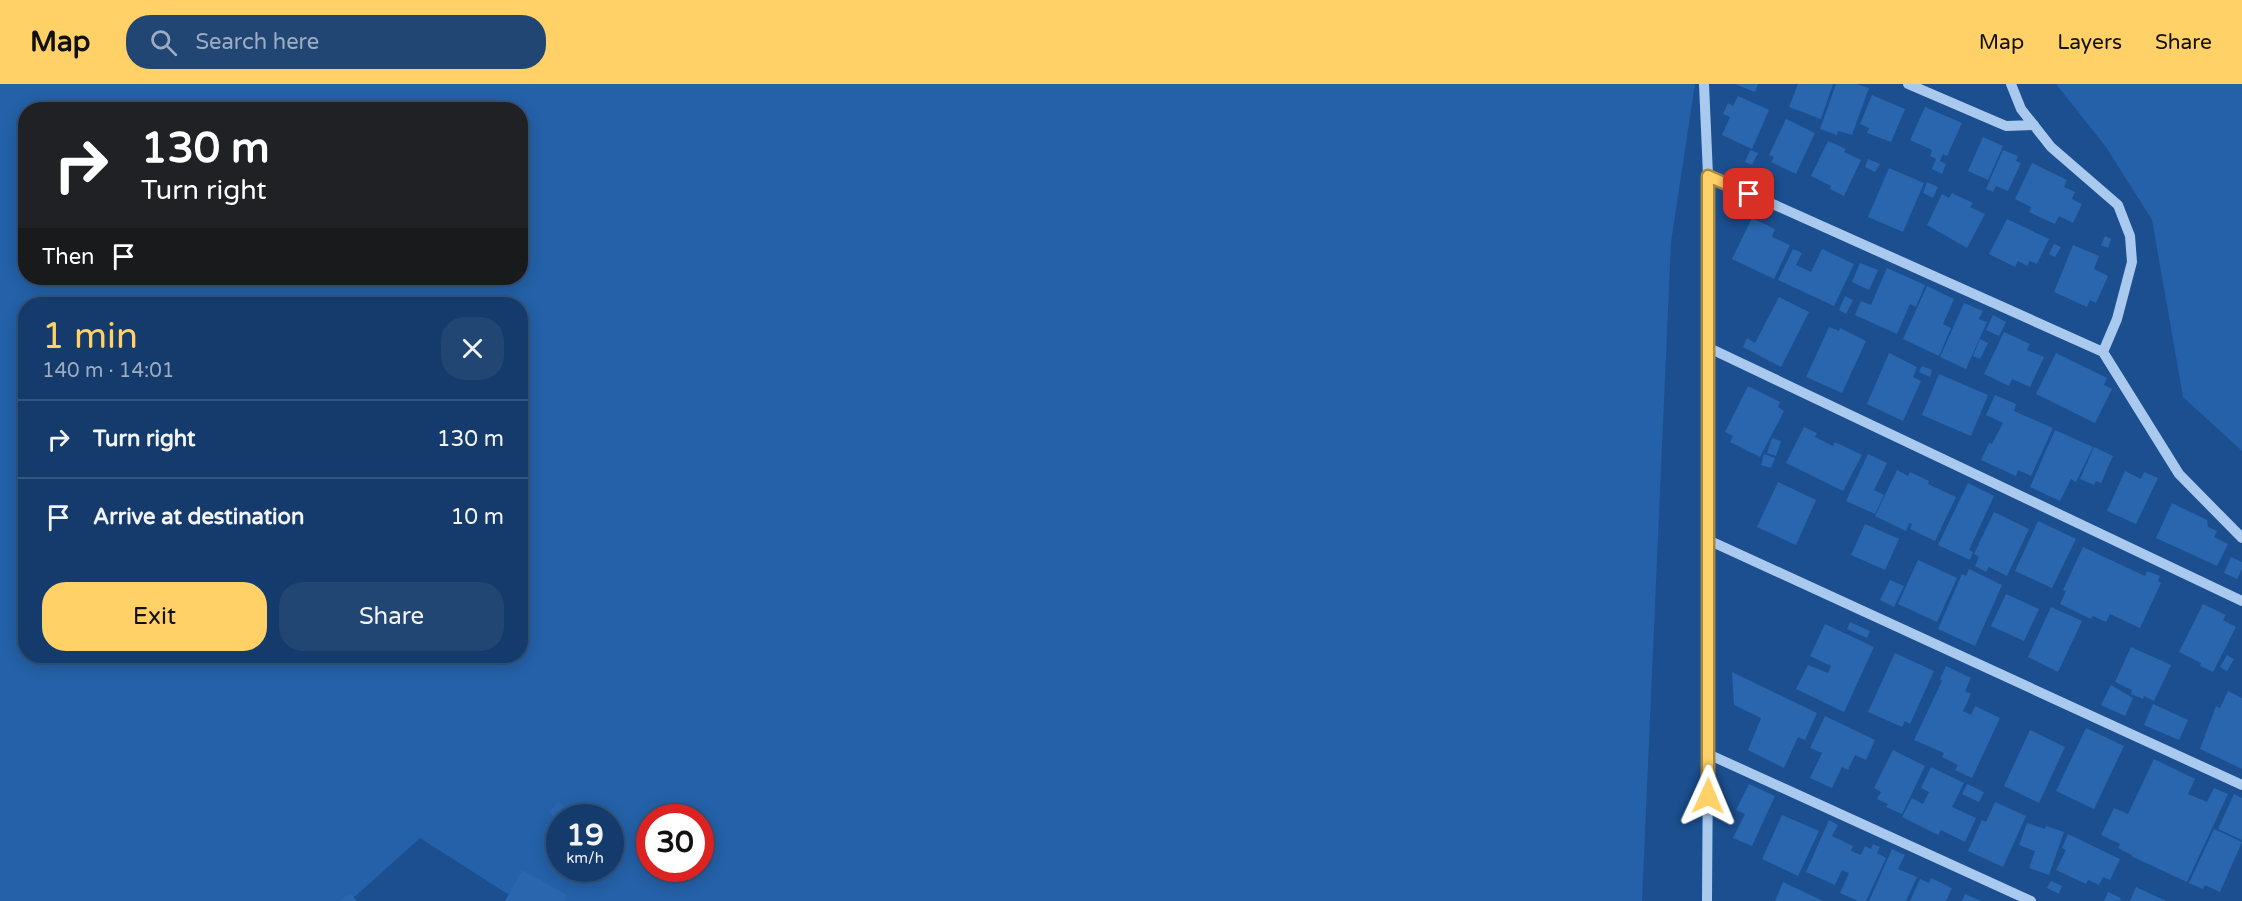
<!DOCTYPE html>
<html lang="en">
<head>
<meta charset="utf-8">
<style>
	:root { --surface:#143b6b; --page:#214673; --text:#f1f3f6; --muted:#9dadc1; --line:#33557e; --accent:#ffd166 }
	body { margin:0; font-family:"Varela Round",sans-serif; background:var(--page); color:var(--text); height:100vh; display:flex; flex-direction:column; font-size:22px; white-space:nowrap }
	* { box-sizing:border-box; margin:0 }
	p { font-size:20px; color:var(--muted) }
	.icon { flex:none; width:33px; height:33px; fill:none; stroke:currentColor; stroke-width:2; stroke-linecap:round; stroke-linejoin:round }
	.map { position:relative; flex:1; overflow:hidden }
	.sheet { position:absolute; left:18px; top:213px; width:510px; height:366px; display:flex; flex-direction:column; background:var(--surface); border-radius:24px; box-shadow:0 3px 15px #0003,0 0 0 2px var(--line) }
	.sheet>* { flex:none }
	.banner { position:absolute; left:18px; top:18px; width:510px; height:183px; border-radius:24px; box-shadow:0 3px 15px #0003,0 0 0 2px var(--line); background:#202124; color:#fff; overflow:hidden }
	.speed { position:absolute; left:546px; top:720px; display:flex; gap:12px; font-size:30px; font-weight:700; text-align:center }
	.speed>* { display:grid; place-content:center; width:78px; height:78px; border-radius:50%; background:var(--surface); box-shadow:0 3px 15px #0003,0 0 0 2px var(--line); line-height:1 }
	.speed small { font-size:15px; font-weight:400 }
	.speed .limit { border:9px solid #d22; background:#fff; color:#111 }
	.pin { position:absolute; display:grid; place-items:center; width:51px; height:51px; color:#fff; margin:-26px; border-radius:12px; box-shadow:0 3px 9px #0006 }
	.me { position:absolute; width:66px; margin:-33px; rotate:1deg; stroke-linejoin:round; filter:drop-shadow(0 0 4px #0008) }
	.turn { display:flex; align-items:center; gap:21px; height:126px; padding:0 24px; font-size:27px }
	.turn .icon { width:78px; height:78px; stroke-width:2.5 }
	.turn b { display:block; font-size:42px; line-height:51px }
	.then { display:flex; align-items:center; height:57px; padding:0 24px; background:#0003; gap:12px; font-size:22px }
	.round { display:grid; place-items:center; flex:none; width:63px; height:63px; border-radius:24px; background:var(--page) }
	.head { display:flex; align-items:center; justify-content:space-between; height:102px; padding:0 24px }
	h1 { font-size:36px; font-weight:600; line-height:45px; color:var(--accent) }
	.button { display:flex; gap:12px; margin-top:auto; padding:12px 24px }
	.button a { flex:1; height:69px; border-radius:24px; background:var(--accent); color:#111; font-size:24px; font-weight:600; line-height:69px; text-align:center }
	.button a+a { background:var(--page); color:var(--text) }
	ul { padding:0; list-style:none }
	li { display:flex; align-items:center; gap:18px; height:78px; padding:0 24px; border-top:2px solid var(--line) }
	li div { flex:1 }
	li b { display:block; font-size:22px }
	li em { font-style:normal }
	header { display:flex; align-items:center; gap:36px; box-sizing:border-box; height:84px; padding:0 30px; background:var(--accent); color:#111 }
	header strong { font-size:28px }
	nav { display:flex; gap:33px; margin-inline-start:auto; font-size:21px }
	.search { width:420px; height:54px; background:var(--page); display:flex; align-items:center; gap:15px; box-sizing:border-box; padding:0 21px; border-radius:24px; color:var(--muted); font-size:22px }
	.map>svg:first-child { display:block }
	.green { fill:#2461a8; fill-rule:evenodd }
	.building { fill:#2a66ad }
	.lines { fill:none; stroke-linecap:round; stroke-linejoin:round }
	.minor { stroke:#a9c9ee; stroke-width:10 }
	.route-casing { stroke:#a68842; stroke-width:15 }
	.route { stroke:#ffd166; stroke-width:10 }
</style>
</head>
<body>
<header>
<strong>Map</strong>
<div class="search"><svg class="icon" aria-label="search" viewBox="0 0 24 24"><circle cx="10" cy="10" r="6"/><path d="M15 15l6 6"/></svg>Search here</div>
<nav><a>Map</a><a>Layers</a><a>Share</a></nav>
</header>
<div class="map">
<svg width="2242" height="817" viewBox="0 0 2242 817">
	<rect width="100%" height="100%" fill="#1b4f8f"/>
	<path class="green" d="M 0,0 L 1695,0 L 1671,158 L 1642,817 L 526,817 L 506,809 L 420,754 L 350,817 L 0,817 ZM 26,26 L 520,26 L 520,194 L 26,194 ZM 26,220 L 520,220 L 520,572 L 26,572 ZM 560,734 L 610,734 L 610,784 L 560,784 ZM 650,734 L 700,734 L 700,784 L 650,784 Z
		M 2056,0 L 2242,0 L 2242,367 L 2183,313 L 2152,136 L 2106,63 Z"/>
	<path class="building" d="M 1735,0 L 1758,0 L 1755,8 Z
		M 1798,0 L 1833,0 L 1821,35 L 1789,23 Z
		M 1836,0 L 1856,0 L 1869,4 L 1852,51 L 1838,47 L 1837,51 L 1820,45 Z
		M 1872,11 L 1905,25 L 1891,58 L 1867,49 L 1869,44 L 1860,40 Z
		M 1738,12 L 1769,26 L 1752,65 L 1722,51 L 1730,33 L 1723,30 L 1728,19 L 1733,22 Z
		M 1925,23 L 1962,39 L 1947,72 L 1943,70 L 1940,77 L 1946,80 L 1942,90 L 1932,85 L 1936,75 L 1930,72 L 1932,66 L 1910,56 Z
		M 1786,35 L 1815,49 L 1796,90 L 1771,78 L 1774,73 L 1769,71 Z
		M 1983,53 L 2003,62 L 1988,96 L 1968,87 Z
		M 1828,57 L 1846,65 L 1844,68 L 1861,76 L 1844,112 L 1830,105 L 1831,102 L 1811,92 Z
		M 1750,66 L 1758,69 L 1752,81 L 1745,78 Z
		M 2003,66 L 2018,72 L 2016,77 L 2021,79 L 2008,107 L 1996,102 L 1993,108 L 1986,105 Z
		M 1868,75 L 1880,80 L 1875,88 L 1865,83 Z
		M 2032,79 L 2067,96 L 2064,103 L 2075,108 L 2072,115 L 2082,120 L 2073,139 L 2059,132 L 2055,140 L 2029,128 L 2031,123 L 2015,115 Z
		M 1889,84 L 1924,99 L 1903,148 L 1868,133 Z
		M 1927,98 L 1938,103 L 1933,114 L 1923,109 Z
		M 1952,109 L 1973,119 L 1970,123 L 1985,130 L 1967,164 L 1927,141 L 1942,110 L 1949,114 Z
		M 1752,134 L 1775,145 L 1772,153 L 1790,161 L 1774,195 L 1732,175 Z
		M 2007,135 L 2049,155 L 2037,180 L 2030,177 L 2027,182 L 2018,177 L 2015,183 L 1989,170 Z
		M 2105,152 L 2111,155 L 2108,164 L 2101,161 Z
		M 2054,160 L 2061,163 L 2055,173 L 2049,170 Z
		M 2073,161 L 2099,172 L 2094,185 L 2108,192 L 2096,219 L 2090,216 L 2087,223 L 2054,208 Z
		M 1793,165 L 1802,169 L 1796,181 L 1811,188 L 1822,165 L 1854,180 L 1834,222 L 1778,196 Z
		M 1860,179 L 1878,186 L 1869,206 L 1852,198 Z
		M 1887,184 L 1925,201 L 1916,223 L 1910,220 L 1897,250 L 1855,231 L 1861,217 L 1871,221 Z
		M 1927,202 L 1954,215 L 1943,240 L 1951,244 L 1939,272 L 1903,255 Z
		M 1845,212 L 1853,216 L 1846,230 L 1839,226 Z
		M 1779,213 L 1809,228 L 1781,283 L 1743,263 L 1747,254 L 1755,259 Z
		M 1964,219 L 1983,227 L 1979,235 L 1987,238 L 1966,285 L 1940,273 Z
		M 1993,231 L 2006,238 L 1999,252 L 1986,246 Z
		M 1829,243 L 1839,247 L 1840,244 L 1866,257 L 1842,309 L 1806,293 Z
		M 2004,248 L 2030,260 L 2027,266 L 2044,273 L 2030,303 L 2012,295 L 2009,302 L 1984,290 Z
		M 1980,255 L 1988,259 L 1980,275 L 1973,272 Z
		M 1889,269 L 1917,283 L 1913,293 L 1921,297 L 1903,337 L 1867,320 Z
		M 2056,269 L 2107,294 L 2104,301 L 2112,305 L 2095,339 L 2036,310 Z
		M 1922,282 L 1932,286 L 1930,293 L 1919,288 Z
		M 1939,290 L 1988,311 L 1971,352 L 1922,331 Z
		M 1748,302 L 1780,318 L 1778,323 L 1784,327 L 1760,373 L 1730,358 L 1733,352 L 1725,348 Z
		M 1995,311 L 2016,320 L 2014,327 L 2053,344 L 2031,392 L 2018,386 L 2016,392 L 1981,376 L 1989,359 L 1992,360 L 2003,339 L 1986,331 Z
		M 1804,343 L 1817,349 L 1815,353 L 1833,362 L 1835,358 L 1862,371 L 1843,407 L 1786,379 Z
		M 2055,346 L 2093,363 L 2076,398 L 2071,395 L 2060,417 L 2030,403 Z
		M 1772,354 L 1781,357 L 1776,372 L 1767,369 Z
		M 2094,363 L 2113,372 L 2101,399 L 2096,397 L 2094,401 L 2080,395 Z
		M 1764,370 L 1775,374 L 1771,384 L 1761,381 Z
		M 1868,370 L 1887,379 L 1874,406 L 1884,411 L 1875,430 L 1846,417 Z
		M 1897,386 L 1908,392 L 1910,388 L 1929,397 L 1928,400 L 1956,413 L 1935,457 L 1910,445 L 1912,440 L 1909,439 L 1906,447 L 1875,432 Z
		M 2125,387 L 2141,395 L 2144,388 L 2158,394 L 2136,440 L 2107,427 Z
		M 1778,398 L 1816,416 L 1796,461 L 1757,443 Z
		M 1968,399 L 1994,412 L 1969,466 L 1973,468 L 1970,476 L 1938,461 Z
		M 2172,419 L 2207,436 L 2208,443 L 2217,447 L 2214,453 L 2228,460 L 2217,482 L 2156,454 Z
		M 1994,428 L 2029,445 L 2007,492 L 1989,483 L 1986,488 L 1975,482 L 1979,473 L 1974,470 Z
		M 2038,437 L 2076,455 L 2052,504 L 2015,487 Z
		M 1865,440 L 1899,455 L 1885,486 L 1851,471 Z
		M 2083,463 L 2145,492 L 2147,487 L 2160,492 L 2158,497 L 2161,499 L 2140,544 L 2110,530 L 2106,538 L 2093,532 L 2091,535 L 2060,520 L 2066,507 L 2063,506 Z
		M 2231,473 L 2242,478 L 2242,485 L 2237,495 L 2224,489 Z
		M 1918,476 L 1957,494 L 1937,538 L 1898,520 Z
		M 1969,485 L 2002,501 L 1975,562 L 1938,545 L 1962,490 L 1966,492 Z
		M 1890,496 L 1904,502 L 1894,523 L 1880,516 Z
		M 2006,510 L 2039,525 L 2024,557 L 1991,542 Z
		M 2203,520 L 2226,531 L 2223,536 L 2236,543 L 2213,588 L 2200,582 L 2201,579 L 2179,568 Z
		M 2051,523 L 2082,537 L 2058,588 L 2028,573 Z
		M 1850,538 L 1870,547 L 1867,554 L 1847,545 Z
		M 1825,540 L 1874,563 L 1844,628 L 1796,605 L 1808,581 L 1828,589 L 1831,582 L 1810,572 Z
		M 2131,563 L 2171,581 L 2154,617 L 2144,612 L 2143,615 L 2131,610 L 2132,606 L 2115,598 Z
		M 1895,569 L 1934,587 L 1910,640 L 1905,637 L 1902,643 L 1868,628 Z
		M 2227,571 L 2234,575 L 2227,587 L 2220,583 Z
		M 1946,582 L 1971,594 L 1965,607 L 1971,610 L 1963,627 L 1971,631 L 1975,622 L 2000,634 L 1972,694 L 1955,686 L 1958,681 L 1942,673 L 1944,669 L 1914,656 L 1942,597 L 1940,595 Z
		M 1732,588 L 1817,629 L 1805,656 L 1798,653 L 1784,684 L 1748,666 L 1761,634 L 1734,621 Z
		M 2111,601 L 2133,614 L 2125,632 L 2101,621 Z
		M 2228,607 L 2242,614 L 2242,685 L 2200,665 L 2216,622 L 2220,624 Z
		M 2153,620 L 2188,636 L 2179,656 L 2144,641 Z
		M 1825,632 L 1875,656 L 1866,676 L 1855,671 L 1848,686 L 1842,683 L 1832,704 L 1810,694 L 1822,669 L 1810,664 Z
		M 2086,644 L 2124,662 L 2094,725 L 2056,707 Z
		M 2030,646 L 2065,663 L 2039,719 L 2004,702 Z
		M 1893,666 L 1925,682 L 1902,730 L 1886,723 L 1888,720 L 1877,715 L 1881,708 L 1874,704 Z
		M 2154,675 L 2195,695 L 2188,710 L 2207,718 L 2214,704 L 2228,710 L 2187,798 L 2131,772 L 2132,771 L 2118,764 L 2120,760 L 2101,751 L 2114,724 L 2128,730 Z
		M 1931,683 L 1964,699 L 1952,723 L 1976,734 L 1965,758 L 1941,746 L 1938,751 L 1902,733 L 1912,714 L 1923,720 L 1929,708 L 1921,704 Z
		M 1749,700 L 1775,712 L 1752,762 L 1733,754 L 1745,730 L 1736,726 Z
		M 1967,700 L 1984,708 L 1979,718 L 1962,710 Z
		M 2234,710 L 2242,714 L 2242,756 L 2218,745 Z
		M 558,717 L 569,728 L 564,734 L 560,734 L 560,738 L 549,728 Z
		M 1995,718 L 2026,732 L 2003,783 L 1968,767 L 1982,736 L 1986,738 Z
		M 1782,731 L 1819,747 L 1798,792 L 1762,775 Z
		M 1829,736 L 1838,741 L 1832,752 L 1853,762 L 1851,767 L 1861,771 L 1865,762 L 1871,765 L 1873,760 L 1880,763 L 1877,769 L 1886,774 L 1866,817 L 1858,817 L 1840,809 L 1849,789 L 1842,786 L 1835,801 L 1806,788 Z
		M 2027,739 L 2045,745 L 2046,742 L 2064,748 L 2049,791 L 2029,784 L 2035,767 L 2019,761 Z
		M 2214,745 L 2242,758 L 2220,808 L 2205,801 L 2203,805 L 2189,799 Z
		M 2068,750 L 2120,775 L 2110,796 L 2103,793 L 2099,801 L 2088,796 L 2086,800 L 2056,786 L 2066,766 L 2062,764 Z
		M 1892,765 L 1905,771 L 1898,785 L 1917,793 L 1906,817 L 1869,817 Z
		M 522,786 L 567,811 L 564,817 L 505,817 Z
		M 1931,794 L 1952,804 L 1946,817 L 1910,817 L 1920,795 L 1929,799 Z
		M 2051,797 L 2062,802 L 2059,810 L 2047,804 Z
		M 1783,798 L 1823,817 L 1775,817 Z
		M 2136,803 L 2166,817 L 2130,817 Z
		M 2108,808 L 2121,814 L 2120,817 L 2104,817 Z
		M 350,809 L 357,817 L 340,817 Z
		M 1965,810 L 1981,817 L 1962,817 Z"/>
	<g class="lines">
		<path class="minor" d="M 1704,0 L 1708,91
			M 1908,0 L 2006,42 L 2034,41
			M 2011,0 L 2021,25 L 2051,63 L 2118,121 L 2130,152 L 2132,178 L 2117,235 L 2103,268
			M 1707,263 L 2242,517
			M 1708,456 L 2242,701
			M 1708,670 L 2031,817
			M 1707,817 L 1708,670 L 1708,91 L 2103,268 L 2179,390 L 2242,454"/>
	</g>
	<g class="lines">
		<g class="route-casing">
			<path id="route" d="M 1708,712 L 1708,92 L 1749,110"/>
		</g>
		<use href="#route" class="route"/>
	</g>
</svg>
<div class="speed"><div>19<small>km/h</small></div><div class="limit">30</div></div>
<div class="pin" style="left:1749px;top:110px;background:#d93025"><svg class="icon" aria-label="arrive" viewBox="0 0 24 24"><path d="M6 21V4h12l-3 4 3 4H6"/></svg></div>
<svg class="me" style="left:1708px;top:712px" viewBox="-20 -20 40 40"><path d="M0-17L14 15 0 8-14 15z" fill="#ffd166" stroke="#fff" stroke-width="4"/></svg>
<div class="banner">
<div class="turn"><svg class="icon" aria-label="right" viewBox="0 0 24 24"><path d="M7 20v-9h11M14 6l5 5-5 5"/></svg><div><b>130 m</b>Turn right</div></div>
<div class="then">Then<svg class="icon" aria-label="arrive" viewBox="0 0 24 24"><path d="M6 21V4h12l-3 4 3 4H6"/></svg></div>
</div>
<section class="sheet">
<div class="head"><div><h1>1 min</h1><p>140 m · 14:01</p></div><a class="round"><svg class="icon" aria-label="close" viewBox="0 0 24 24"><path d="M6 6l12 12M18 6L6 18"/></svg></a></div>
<ul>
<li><svg class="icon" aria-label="right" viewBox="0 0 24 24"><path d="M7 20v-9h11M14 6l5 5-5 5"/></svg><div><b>Turn right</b></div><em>130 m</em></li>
<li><svg class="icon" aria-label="arrive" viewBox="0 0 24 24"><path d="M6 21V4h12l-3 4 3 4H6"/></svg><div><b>Arrive at destination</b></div><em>10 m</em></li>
</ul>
<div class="button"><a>Exit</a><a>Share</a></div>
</section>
</div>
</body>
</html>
